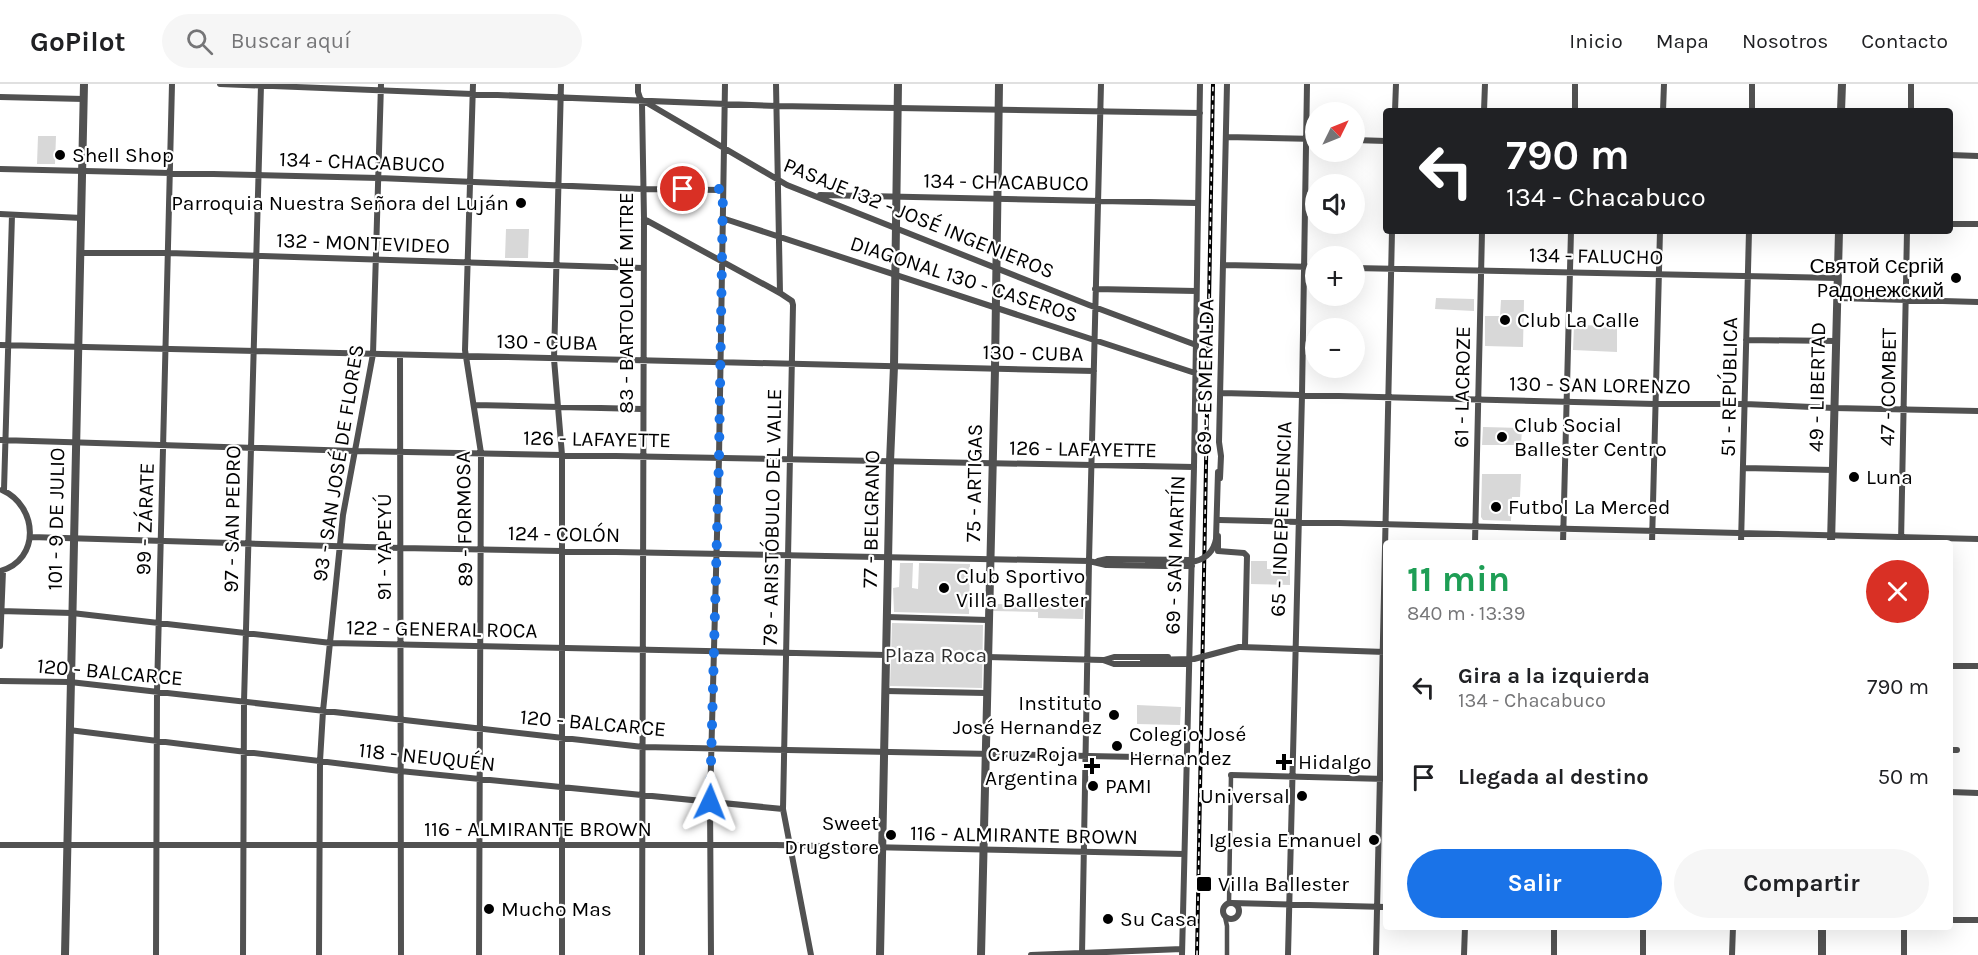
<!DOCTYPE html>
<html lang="es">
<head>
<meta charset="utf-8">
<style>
	:root { --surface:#fff; --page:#f6f6f6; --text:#202124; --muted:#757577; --line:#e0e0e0; --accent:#1a73e8 }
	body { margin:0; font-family:Karla,sans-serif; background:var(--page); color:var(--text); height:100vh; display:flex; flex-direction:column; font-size:22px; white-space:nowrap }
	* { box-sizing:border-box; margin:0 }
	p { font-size:20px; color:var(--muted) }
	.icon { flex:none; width:33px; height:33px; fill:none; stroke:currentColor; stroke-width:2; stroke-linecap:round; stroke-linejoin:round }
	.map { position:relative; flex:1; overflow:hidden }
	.details { position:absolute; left:1383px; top:456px; width:570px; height:390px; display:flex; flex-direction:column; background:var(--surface); border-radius:6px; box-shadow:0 6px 24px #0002 }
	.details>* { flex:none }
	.top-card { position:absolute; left:1383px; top:24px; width:570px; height:126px; border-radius:6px; box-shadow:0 6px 24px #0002; background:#202124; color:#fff; overflow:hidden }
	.needle { width:39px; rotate:47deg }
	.buttons { position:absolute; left:1305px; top:18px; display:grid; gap:12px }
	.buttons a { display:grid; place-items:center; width:60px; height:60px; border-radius:50%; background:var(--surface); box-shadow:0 6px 24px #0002; font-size:30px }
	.pin { position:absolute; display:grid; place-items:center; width:51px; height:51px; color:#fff; margin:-26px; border:3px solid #fff; border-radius:50%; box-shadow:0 2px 6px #0007 }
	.me { position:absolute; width:66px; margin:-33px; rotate:2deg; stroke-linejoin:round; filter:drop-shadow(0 0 4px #0008) }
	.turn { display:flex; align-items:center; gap:21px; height:126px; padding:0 24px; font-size:27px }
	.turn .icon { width:78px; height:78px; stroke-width:2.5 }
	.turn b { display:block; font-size:42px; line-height:51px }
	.round { display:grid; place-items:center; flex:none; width:63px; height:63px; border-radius:32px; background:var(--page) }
	.head { display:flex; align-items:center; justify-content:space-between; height:102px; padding:0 24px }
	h1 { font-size:36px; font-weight:700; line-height:45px; color:#1e9e55 }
	.cta { display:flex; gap:12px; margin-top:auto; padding:12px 24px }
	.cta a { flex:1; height:69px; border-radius:36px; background:var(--accent); color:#fff; font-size:24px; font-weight:700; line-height:69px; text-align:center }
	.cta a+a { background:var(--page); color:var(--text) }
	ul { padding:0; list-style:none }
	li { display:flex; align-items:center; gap:18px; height:90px; padding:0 24px }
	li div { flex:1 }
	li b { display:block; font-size:22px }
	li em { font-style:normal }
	header { display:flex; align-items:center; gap:36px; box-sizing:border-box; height:84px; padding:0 30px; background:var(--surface); border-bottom:2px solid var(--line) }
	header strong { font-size:28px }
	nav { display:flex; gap:33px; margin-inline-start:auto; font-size:21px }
	.search { width:420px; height:54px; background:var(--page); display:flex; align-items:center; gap:15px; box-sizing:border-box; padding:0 21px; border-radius:33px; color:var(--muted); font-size:22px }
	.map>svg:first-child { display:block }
	.green { fill:#d8d8d8 }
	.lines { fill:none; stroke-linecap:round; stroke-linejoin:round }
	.pedestrian { stroke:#515151; stroke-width:4.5 }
	.minor { stroke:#515151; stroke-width:6 }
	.tertiary { stroke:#515151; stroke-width:8 }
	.rail-casing { stroke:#000; stroke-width:4 }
	.rail { stroke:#fff; stroke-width:1.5; stroke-dasharray:4.5; stroke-linecap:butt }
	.minor-bridge { stroke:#515151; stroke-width:6 }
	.route { stroke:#1a73e8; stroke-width:10; stroke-dasharray:0 18 }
	.poi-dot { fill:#000; stroke:#fff; stroke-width:2 }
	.labels { text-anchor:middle; stroke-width:4.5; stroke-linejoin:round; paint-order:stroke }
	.poi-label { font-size:21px; fill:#000; stroke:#fff; text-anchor:start }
	.street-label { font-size:21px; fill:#000; stroke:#fff }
	.park-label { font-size:21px; fill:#2f2f2f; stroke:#fff }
</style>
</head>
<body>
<header>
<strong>GoPilot</strong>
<div class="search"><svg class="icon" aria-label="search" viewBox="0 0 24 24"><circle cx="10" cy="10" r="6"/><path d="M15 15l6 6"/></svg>Buscar aquí</div>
<nav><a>Inicio</a><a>Mapa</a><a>Nosotros</a><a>Contacto</a></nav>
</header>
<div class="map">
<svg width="1978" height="871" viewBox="0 0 1978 871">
	<rect width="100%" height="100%" fill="#fff"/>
	<path class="green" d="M 38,52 L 56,52 L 55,80 L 37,80 Z
		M 506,145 L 529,145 L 528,174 L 505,174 Z
		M 1436,214 L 1474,215 L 1474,227 L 1435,225 Z
		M 1501,216 L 1524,216 L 1523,263 L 1485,262 L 1485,232 L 1500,232 Z
		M 1574,241 L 1617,242 L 1617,268 L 1573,266 Z
		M 1483,343 L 1522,344 L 1521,361 L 1482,361 Z
		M 1482,390 L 1521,390 L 1520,413 L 1512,413 L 1511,437 L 1483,436 L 1481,433 Z
		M 1251,477 L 1267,477 L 1267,485 L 1290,486 L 1290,501 L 1251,500 Z
		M 900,479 L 913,479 L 912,504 L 918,505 L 919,479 L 970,480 L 969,530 L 894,528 L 893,504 L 899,503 Z
		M 1039,515 L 1084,516 L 1083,535 L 1038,534 L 1038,528 L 993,527 L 993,520 L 1038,521 Z
		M 892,539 L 983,541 L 982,604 L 890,602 Z
		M 1137,621 L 1181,623 L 1180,641 L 1137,640 Z"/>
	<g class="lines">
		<path class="pedestrian" d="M 1229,819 L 1231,691
			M 1225,833 L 1227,842 L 1227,871"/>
		<path class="minor" d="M 220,0 L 777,22 L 1200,29
			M 473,0 L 465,266 L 481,369 L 479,871
			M 561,0 L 554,275 L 562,371 L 562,871
			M 638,0 L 638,8 L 642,20 L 644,135 L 642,871
			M 776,0 L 780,209 L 792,217 L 793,221 L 783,725 L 811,871
			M 0,13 L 84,15
			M 642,16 L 787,101 L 1089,221 L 1196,261
			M 1395,27 L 1396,0
			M 1484,27 L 1485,0
			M 1575,27 L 1575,0
			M 1663,27 L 1664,0
			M 1752,27 L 1752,0
			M 1911,27 L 1911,0
			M 1226,53 L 1316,55
			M 1354,56 L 1386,57
			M 1950,71 L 1978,72
			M 0,85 L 379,94 L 643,105 L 723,106
			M 820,111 L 1197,119
			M 0,130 L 82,134
			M 722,134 L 1195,289
			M 644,135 L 780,209
			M 1950,140 L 1978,140
			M 81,169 L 168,169 L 643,184
			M 1223,181 L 1316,183
			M 1354,184 L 1837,194
			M 1095,205 L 1196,207
			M 1837,214 L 1978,218
			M 1746,256 L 1836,257
			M 0,261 L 1094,287
			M 400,272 L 401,871
			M 1221,309 L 1655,320 L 1745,320 L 1834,324 L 1978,327
			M 474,321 L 642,325
			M 0,356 L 355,367 L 1194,383
			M 1743,384 L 1833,386
			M 1220,394 L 1221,372 L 1219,358 L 1227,0
			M 4,406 L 12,131
			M 1219,436 L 1978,455
			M 1218,452 L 1218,467 L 1244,469 L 1247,472 L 1245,561
			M 31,453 L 401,464 L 1089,477 L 1106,481 L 1166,482
			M 1475,459 L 1482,147
			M 1563,459 L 1571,147
			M 1652,459 L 1660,147
			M 1741,459 L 1749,147
			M 1901,459 L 1907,147
			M 1098,477 L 1107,475 L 1189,476
			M 1176,482 L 1192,482
			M 0,487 C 41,476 38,422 2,406
			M 0,527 L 72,529 L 331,559 L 886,571
			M 887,533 L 988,536
			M 0,562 L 3,487
			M 1240,563 L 1385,568
			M 987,573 L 1103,576 L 1114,580 L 1189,580
			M 1104,576 L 1114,573 L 1168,573
			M 1950,582 L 1978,582
			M 0,597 L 70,598 L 643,663 L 1186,674
			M 885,607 L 986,609
			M 69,646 L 400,687 L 783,725
			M 1950,666 L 1957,666
			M 1231,691 L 1386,695
			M 1950,708 L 1978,709
			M 0,761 L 776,761 L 1184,770
			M1223 827a8 8 0 1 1 16 0a8 8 0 1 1-16 0Z
			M 1232,819 L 1386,823
			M 1950,836 L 1978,836
			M 156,871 L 157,608 L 172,0
			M 243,871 L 244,618 L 261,1
			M 319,871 L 320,677 L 323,627 L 343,431 L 373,270 L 381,0
			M 711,871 L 710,718 L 719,374 L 725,0
			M 1031,871 L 1182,865
			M 1082,871 L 1089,477 L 1101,0
			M 1182,871 L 1194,383 L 1200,0
			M 1288,871 L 1302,311 L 1307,0
			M 1376,871 L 1392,147
			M 1464,871 L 1465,843
			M 1554,871 L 1554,843
			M 1643,871 L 1643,843
			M 1732,871 L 1733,843
			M 1904,871 L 1904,843"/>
		<path class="tertiary" d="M 1841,27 L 1842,0
			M 1831,459 L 1839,147
			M 65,871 L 84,0
			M 880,871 L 890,378 L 894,282 L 898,0
			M 981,871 L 995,285 L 999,0
			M 1822,871 L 1822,843"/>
		<g class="rail-casing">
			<path id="rail" d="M 1197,871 L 1213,0"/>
		</g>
		<use href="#rail" class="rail"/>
		<path class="minor-bridge" d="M 1148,478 C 1172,478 1210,487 1216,455 L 1218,388
			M 1143,576 L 1194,575 L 1239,563"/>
	</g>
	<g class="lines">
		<path class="route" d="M 683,105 L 723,105 L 719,374 L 710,718"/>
	</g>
	<g class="poi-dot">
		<circle cx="60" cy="71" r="6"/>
		<circle cx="521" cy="119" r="6"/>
		<circle cx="1956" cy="194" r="6"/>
		<circle cx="1505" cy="236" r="6"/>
		<circle cx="1502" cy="353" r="6"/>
		<circle cx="1854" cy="393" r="6"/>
		<circle cx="1496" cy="423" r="6"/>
		<circle cx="944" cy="504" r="6"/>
		<circle cx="1114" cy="631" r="6"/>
		<circle cx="1117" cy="662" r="6"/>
		<path d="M1281 669h6v6h6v6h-6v6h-6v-6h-6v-6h6z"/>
		<path d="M1089 673h6v6h6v6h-6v6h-6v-6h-6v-6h6z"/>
		<circle cx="1093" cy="702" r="6"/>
		<circle cx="1302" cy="712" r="6"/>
		<circle cx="891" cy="751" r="6"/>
		<circle cx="1374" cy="756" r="6"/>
		<rect x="1196" y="792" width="16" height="16" rx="3"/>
		<circle cx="489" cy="825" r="6"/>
		<circle cx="1108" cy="835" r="6"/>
	</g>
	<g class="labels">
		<g class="poi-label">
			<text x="72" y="78">Shell Shop</text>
			<text x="509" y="126" text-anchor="end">Parroquia Nuestra Señora del Luján</text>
			<text x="1944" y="189" text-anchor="end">Святой Cєргій<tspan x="1944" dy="24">Pадонежский</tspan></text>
			<text x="1517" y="243">Club La Calle</text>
			<text x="1514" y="348">Club Social<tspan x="1514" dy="24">Ballester Centro</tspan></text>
			<text x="1866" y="400">Luna</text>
			<text x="1508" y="430">Futbol La Merced</text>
			<text x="956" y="499">Club Sportivo<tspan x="956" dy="24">Villa Ballester</tspan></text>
			<text x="1102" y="626" text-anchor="end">Instituto<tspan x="1102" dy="24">José Hernandez</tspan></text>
			<text x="1129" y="657">Colegio José<tspan x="1129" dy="24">Hernandez</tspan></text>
			<text x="1078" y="677" text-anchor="end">Cruz Roja<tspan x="1078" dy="24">Argentina</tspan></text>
			<text x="1298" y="685">Hidalgo</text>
			<text x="1105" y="709">PAMI</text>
			<text x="1290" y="719" text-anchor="end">Universal</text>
			<text x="879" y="746" text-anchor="end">Sweet<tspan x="879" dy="24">Drugstore</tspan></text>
			<text x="1362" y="763" text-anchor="end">Iglesia Emanuel</text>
			<text x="1218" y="807">Villa Ballester</text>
			<text x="501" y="832">Mucho Mas</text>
			<text x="1120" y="842">Su Casa</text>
		</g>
		<g class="street-label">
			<text transform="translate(362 78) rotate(2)" y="7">134 - CHACABUCO</text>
			<text transform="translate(1006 98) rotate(1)" y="7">134 - CHACABUCO</text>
			<text transform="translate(919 134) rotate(22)" y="7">PASAJE 132 - JOSÉ INGENIEROS</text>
			<text transform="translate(363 159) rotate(2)" y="7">132 - MONTEVIDEO</text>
			<text transform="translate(1596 172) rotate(1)" y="7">134 - FALUCHO</text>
			<text transform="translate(964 195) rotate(18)" y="7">DIAGONAL 130 - CASEROS</text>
			<text transform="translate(626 219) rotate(-90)" y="7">83 - BARTOLOMÉ MITRE</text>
			<text transform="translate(547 258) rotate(1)" y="7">130 - CUBA</text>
			<text transform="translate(1033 269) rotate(1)" y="7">130 - CUBA</text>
			<text transform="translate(1205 293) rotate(-89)" y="7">69 - ESMERALDA</text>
			<text transform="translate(1600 301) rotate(1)" y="7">130 - SAN LORENZO</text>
			<text transform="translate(1462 303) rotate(-89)" y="7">61 - LACROZE</text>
			<text transform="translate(1729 303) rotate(-89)" y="7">51 - REPÚBLICA</text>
			<text transform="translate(1817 303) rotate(-89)" y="7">49 - LIBERTAD</text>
			<text transform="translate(1888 303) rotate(-89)" y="7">47 - COMBET</text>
			<text transform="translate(597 355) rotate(1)" y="7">126 - LAFAYETTE</text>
			<text transform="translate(1083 365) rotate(1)" y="7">126 - LAFAYETTE</text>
			<text transform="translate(338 379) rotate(-81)" y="7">93 - SAN JOSÉ DE FLORES</text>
			<text transform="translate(974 399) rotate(-89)" y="7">75 - ARTIGAS</text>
			<text transform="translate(772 433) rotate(-89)" y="7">79 - ARISTÓBULO DEL VALLE</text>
			<text transform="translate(56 435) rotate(-89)" y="7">101 - 9 DE JULIO</text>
			<text transform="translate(145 435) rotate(-88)" y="7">99 - ZÁRATE</text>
			<text transform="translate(232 435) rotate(-89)" y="7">97 - SAN PEDRO</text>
			<text transform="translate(464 435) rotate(-91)" y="7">89 - FORMOSA</text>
			<text transform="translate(871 435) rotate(-89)" y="7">77 - BELGRANO</text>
			<text transform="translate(1281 435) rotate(-88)" y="7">65 - INDEPENDENCIA</text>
			<text transform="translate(564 450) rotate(1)" y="7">124 - COLÓN</text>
			<text transform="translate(384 463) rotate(-90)" y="7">91 - YAPEYÚ</text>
			<text transform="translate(1175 471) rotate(-88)" y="7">69 - SAN MARTÍN</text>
			<text transform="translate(442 545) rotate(1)" y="7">122 - GENERAL ROCA</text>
			<text transform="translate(110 588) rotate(5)" y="7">120 - BALCARCE</text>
			<text transform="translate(593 639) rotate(5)" y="7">120 - BALCARCE</text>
			<text transform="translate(427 673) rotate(6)" y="7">118 - NEUQUÉN</text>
			<text x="538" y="752">116 - ALMIRANTE BROWN</text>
			<text transform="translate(1024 751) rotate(1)" y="7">116 - ALMIRANTE BROWN</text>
		</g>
		<g class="park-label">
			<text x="936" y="578">Plaza Roca</text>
		</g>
	</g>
</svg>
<div class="buttons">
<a><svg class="needle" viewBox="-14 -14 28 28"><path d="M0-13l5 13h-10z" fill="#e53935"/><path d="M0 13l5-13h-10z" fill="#757577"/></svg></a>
<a><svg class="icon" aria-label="sound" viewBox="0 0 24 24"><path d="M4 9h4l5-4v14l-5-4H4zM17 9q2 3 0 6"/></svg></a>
<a>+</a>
<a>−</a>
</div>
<div class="pin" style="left:683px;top:105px;background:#d93025"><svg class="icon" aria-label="arrive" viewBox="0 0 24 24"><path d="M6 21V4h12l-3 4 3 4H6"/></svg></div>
<svg class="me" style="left:710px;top:718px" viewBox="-20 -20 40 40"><path d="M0-17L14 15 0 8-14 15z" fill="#1a73e8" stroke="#fff" stroke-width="4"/></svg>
<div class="top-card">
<div class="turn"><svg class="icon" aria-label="left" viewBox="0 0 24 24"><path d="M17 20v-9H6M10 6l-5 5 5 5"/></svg><div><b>790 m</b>134 - Chacabuco</div></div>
</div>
<section class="details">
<div class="head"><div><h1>11 min</h1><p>840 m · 13:39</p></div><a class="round" style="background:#d93025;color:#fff"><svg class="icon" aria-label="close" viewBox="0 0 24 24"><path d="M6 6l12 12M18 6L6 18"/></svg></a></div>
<ul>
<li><svg class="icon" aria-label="left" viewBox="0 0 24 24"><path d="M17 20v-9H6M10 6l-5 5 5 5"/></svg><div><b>Gira a la izquierda</b><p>134 - Chacabuco</p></div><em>790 m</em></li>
<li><svg class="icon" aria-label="arrive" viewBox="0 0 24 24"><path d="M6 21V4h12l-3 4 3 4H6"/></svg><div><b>Llegada al destino</b></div><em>50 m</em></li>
</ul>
<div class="cta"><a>Salir</a><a>Compartir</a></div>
</section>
</div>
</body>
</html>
